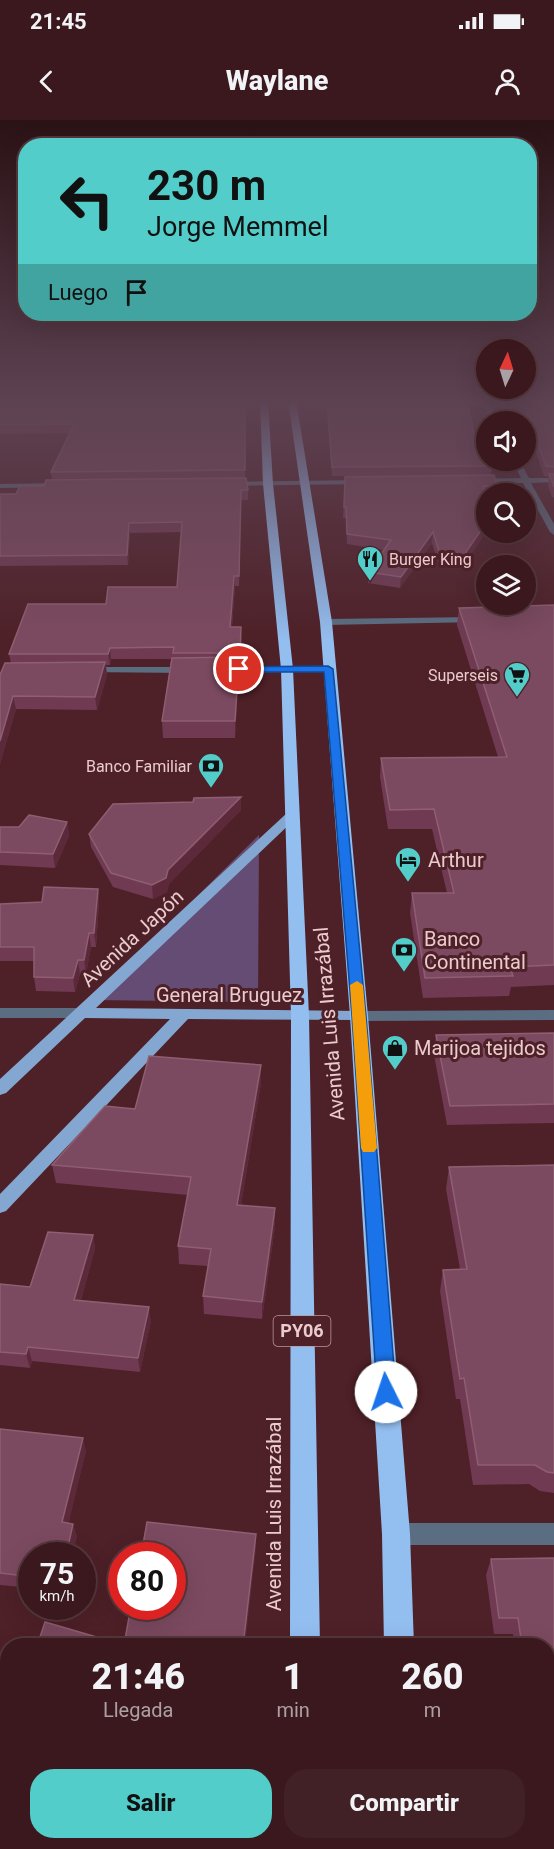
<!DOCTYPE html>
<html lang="es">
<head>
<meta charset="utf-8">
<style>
	:root { --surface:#3a181d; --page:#412126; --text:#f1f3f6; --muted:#aba0a4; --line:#54373b; --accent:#53cdca }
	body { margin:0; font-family:Roboto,sans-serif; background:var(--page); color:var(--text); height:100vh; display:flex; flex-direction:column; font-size:22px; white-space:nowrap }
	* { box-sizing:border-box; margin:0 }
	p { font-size:20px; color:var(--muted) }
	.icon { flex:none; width:33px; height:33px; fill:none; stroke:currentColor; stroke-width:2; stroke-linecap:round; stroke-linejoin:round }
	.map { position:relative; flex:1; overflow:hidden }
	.details { position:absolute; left:0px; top:1518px; width:555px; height:212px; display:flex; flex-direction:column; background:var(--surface); border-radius:24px 24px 0 0; box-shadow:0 6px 24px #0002,0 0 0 2px var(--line) }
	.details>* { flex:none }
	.guide { position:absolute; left:18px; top:18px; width:519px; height:183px; border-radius:24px; box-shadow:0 6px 24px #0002,0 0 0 2px var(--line); background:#53cdca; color:#111; overflow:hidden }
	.needle { width:39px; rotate:4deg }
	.fabs { position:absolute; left:476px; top:219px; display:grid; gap:12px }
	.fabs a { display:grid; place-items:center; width:60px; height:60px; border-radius:50%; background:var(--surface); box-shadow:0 6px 24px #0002,0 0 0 2px var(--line); font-size:30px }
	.speed { position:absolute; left:18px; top:1422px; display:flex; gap:12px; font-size:30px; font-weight:700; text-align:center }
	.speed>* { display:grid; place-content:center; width:78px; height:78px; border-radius:50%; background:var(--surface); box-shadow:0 6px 24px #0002,0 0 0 2px var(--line); line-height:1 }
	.speed small { font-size:15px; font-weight:400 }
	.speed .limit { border:9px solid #d22; background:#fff; color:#111 }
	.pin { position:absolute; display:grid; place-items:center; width:51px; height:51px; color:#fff; margin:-26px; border:3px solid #fff; border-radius:50%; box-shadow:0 2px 6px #0007 }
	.me { position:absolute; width:66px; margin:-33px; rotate:356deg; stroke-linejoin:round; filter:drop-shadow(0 0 4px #0008) }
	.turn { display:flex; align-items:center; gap:21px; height:126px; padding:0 30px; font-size:27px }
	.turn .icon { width:78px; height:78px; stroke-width:2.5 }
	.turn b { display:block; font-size:42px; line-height:51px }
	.then { display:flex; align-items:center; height:57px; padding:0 30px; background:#0003; gap:12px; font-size:22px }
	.eta { display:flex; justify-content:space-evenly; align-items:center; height:102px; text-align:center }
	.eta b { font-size:36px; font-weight:800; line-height:42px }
	.button { display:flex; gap:12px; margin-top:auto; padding:12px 30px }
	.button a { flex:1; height:69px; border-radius:24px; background:var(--accent); color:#111; font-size:24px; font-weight:800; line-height:69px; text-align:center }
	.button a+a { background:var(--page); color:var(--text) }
	.status { display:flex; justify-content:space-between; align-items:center; height:42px; padding:0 30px; background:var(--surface); direction:ltr }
	.status svg { height:16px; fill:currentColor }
	header { display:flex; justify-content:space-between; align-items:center; height:78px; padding:0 30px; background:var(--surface); font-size:27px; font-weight:800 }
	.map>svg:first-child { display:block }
	.green { fill:#654c74 }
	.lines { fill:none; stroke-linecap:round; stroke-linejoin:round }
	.minor { fill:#5b6d81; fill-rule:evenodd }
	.major { fill:#84a7d1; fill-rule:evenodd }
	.highway { fill:#93bef0; fill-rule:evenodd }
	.wall { fill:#6f3a52 }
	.shaded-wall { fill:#5c293b }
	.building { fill:#7c4a60; stroke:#8e5e71; stroke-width:1.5 }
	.route { fill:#1a73e8; stroke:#114b97; stroke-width:1.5 }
	.slow { fill:#f59e0b }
	.labels { text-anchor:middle; stroke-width:6; stroke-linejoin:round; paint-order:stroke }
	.far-poi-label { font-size:16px; fill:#eacbce; stroke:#4e2027; text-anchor:end }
	.shield { fill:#4e2027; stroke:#bb989c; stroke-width:1.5 }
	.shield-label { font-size:18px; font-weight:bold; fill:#eacbce }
	.poi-label { font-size:20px; fill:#eacbce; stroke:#4e2027; text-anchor:start }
	.street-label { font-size:20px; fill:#eacbce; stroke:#4e2027 }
</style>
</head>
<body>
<div class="status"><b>21:45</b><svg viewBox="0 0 49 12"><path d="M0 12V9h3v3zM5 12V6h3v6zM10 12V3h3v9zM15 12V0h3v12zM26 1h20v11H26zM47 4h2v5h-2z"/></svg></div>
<header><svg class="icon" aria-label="back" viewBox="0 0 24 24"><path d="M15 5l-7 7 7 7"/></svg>Waylane<svg class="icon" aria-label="person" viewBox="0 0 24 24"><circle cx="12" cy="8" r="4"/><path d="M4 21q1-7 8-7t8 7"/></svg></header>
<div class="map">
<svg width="554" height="1729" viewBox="0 0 554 1729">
	<rect width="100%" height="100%" fill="#4e2027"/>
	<path class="green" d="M 259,715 L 258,882 L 92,880 Z"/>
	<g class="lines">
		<path class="minor" d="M 481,280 L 487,280 L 498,302 L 491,302 Z
			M 512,340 L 519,340 L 529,358 L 554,358 L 554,362 L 531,363 L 554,404 L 554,415 L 550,412 L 523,363 L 476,363 L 472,361 L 476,359 L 521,358 Z
			M 365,360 L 368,360 L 368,364 L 227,366 L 223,364 L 227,362 Z
			M 65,363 L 66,365 L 62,367 L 0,368 L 0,364 Z
			M 476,497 L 481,500 L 479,502 L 326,505 L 321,502 L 326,499 Z
			M 328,546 L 332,547 L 332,551 L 220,553 L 215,550 L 220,547 Z
			M 85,547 L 190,547 L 195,550 L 190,553 L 81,552 L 80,550 Z
			M 0,888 L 83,888 L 88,889 L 91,893 L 88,897 L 83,898 L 0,898 Z
			M 554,890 L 554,900 L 359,901 L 354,900 L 351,896 L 354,892 L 359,891 Z
			M 396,1403 L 554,1403 L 554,1425 L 396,1425 L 388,1422 L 385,1414 L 388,1406 Z"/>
		<path class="major" d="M 291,692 L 295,693 L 297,696 L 295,699 L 96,888 L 359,891 L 364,892 L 367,896 L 364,900 L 188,899 L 6,1091 L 0,1093 L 0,1074 L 170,899 L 85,898 L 6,973 L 0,975 L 0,959 L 287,693 Z"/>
		<path class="highway" d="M 260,280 L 268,280 L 273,364 L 293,549 L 309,896 L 320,1526 L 290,1526 L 291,896 L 281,549 L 263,364 Z
			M 288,280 L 296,280 L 332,502 L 368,896 L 410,1414 L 414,1526 L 384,1526 L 382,1414 L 350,896 L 320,502 Z
			M 291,1722 L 323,1722 L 323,1729 L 291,1729 Z
			M 387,1722 L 419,1722 L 419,1729 L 387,1729 Z"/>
	</g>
	<path class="wall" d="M 0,280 L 246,280 L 245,358 L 248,370 L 248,380 L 241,380 L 239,466 L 235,466 L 232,507 L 242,518 L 240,544 L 239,544 L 235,618 L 163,618 L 162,601 L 171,539 L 111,539 L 110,545 L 106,545 L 107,555 L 97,590 L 16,589 L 0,644 L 0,555 L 11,543 L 9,534 L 106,484 L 177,467 L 182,412 L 130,413 L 128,445 L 0,446 L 0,374 L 16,374 L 44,366 L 52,360 L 51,352 L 70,313 L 0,314 Z
		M 326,280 L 475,280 L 474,284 L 468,283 L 478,333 L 492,346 L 491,355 L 497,366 L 496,374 L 486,374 L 486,412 L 463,446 L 438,442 L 432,423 L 400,468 L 368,463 L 368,452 L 384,430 L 347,424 L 346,398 L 343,398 L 345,357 L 391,356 L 332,356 Z
		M 518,280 L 554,280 L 554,377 L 552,377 L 548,365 L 549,357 L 544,356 Z
		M 554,485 L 554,865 L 511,867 L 509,876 L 423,878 L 410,793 L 412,773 L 447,773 L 432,709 L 388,709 L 380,657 L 381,638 L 498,637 L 457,505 L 459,488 Z
		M 241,677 L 241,690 L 169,764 L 167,772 L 153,779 L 113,767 L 91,727 L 89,714 L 193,682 Z
		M 67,702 L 69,716 L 55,748 L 0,745 L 0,707 L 19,707 Z
		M 98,769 L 99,783 L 96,827 L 91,827 L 86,854 L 80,854 L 75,872 L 36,871 L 34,857 L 34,841 L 0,841 L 0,784 L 42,782 Z
		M 554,913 L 554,1003 L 447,1005 L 434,935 L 436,915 Z
		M 261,945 L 261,963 L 241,1085 L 275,1106 L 262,1199 L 204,1194 L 203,1176 L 208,1146 L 179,1144 L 178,1126 L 188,1075 L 56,1063 L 52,1045 L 135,989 Z
		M 554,1045 L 554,1373 L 540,1371 L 529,1364 L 473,1365 L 460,1279 L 456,1279 L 440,1171 L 443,1150 L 460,1149 L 446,1069 L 449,1047 Z
		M 93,1115 L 95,1129 L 81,1180 L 151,1201 L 140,1252 L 32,1241 L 30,1248 L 0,1245 L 0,1164 L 30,1167 Z
		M 0,1309 L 86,1331 L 68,1403 L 77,1416 L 72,1436 L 32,1436 L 32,1468 L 0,1465 Z
		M 554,1438 L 554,1649 L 548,1649 L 548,1526 L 514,1526 L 513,1514 L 494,1514 L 486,1455 L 491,1439 Z
		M 523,1722 L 548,1722 L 554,1729 L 524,1729 Z"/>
	<path class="shaded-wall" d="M 129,403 L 130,413 L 128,445 L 127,435 Z
		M 486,403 L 486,412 L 463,446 L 464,435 Z
		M 433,412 L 432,423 L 400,468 L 401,457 Z
		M 234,456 L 235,466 L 231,518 L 230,507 Z
		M 241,507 L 242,518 L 240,544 L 240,533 Z
		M 110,528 L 111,539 L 110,545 L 108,534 Z
		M 239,537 L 239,554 L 235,618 L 235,601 Z
		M 105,542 L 107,555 L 97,590 L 95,577 Z
		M 13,576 L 16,589 L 0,644 L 0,621 Z
		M 241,677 L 241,690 L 169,764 L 167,772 L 153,779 L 152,765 Z
		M 67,702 L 69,716 L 55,748 L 53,734 Z
		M 98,769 L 99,783 L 96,827 L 94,813 Z
		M 89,813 L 91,827 L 86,854 L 84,840 Z
		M 78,840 L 80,854 L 75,872 L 73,858 Z
		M 261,945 L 261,963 L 238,1103 L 237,1085 Z
		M 275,1088 L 275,1106 L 262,1199 L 262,1182 Z
		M 93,1115 L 95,1129 L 77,1194 L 74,1180 Z
		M 149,1187 L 151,1201 L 140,1252 L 138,1238 Z
		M 28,1227 L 32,1241 L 30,1248 L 26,1234 Z
		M 83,1318 L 86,1331 L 66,1415 L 62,1402 Z
		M 73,1404 L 77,1416 L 72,1436 L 66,1436 Z
		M 256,1414 L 256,1429 L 245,1526 L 243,1526 Z"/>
	<path class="building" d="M 0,280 L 245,280 L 245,350 L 51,352 L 74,304 L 0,305 Z
		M 327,280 L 467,280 L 478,333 L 486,333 L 486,340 L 491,340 L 492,346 L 332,347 Z
		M 522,280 L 554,280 L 554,347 L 546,346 Z
		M 549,354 L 554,354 L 554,367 Z
		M 494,355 L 497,366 L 483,366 L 486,377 L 486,403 L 464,435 L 439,431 L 433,412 L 401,457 L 368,452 L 391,420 L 347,414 L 346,387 L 344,387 L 345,357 Z
		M 246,358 L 248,370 L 241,370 L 239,456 L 234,456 L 230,507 L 241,507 L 240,533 L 173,533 L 174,527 L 110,528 L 108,534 L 9,534 L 28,484 L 106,484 L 108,467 L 177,467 L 182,402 L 129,403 L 127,435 L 0,436 L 0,374 L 16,374 L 20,366 L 44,366 L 46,360 Z
		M 554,485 L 554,845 L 510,847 L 513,856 L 425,858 L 412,773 L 454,773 L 434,689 L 390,690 L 381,638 L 507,637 L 459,488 Z
		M 239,537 L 235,601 L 162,601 L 172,538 Z
		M 105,542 L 95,577 L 13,576 L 0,621 L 0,555 L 5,543 Z
		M 241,677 L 168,750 L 166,758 L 152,765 L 111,753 L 89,714 L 113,684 L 193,682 L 194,678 Z
		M 29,695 L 67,702 L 53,734 L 0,732 L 0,707 L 19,707 Z
		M 44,767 L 98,769 L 94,813 L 89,813 L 84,840 L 78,840 L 73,858 L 34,857 L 34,827 L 0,827 L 0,784 L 42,782 Z
		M 554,913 L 554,984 L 450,986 L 436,915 Z
		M 149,936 L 261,945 L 237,1085 L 275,1088 L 262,1182 L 203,1176 L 211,1129 L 178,1126 L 191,1057 L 52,1045 L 105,986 L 135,989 Z
		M 554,1045 L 554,1353 L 547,1352 L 535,1345 L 478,1345 L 464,1258 L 460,1259 L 443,1150 L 467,1149 L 449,1047 Z
		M 48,1112 L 93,1115 L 74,1180 L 149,1187 L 138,1238 L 28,1227 L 26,1234 L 0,1232 L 0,1164 L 30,1167 Z
		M 0,1309 L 83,1318 L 62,1402 L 73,1404 L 66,1436 L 32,1436 L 32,1457 L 0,1453 Z
		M 147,1402 L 256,1414 L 243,1526 L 37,1526 L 45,1502 L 124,1525 L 131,1486 L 172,1486 L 172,1436 L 141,1436 Z
		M 554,1438 L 554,1636 L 548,1636 L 548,1526 L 522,1526 L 518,1498 L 499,1498 L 491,1439 Z
		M 548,1679 L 554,1682 L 554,1729 L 532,1729 L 531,1722 L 548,1722 Z
		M 135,1722 L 240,1722 L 240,1729 L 134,1729 Z"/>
	<linearGradient id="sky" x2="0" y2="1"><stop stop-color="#2b1215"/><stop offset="0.54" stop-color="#5d4252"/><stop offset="1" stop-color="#5d4252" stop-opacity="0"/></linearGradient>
	<rect width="554" height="522" fill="url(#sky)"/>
	<path class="route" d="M 328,546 L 333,549 L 366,896 L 396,1272 L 393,1279 L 386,1281 L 380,1279 L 377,1272 L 352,896 L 324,552 L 239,552 L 235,549 L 239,547 Z"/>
	<path class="slow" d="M 357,861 L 363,865 L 377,1028 L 374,1032 L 363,1032 L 361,1028 L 350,865 Z"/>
	<defs>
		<g id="restaurant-pin" transform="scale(1.35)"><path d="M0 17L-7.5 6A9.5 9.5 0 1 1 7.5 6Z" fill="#53cdca" stroke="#4e2027"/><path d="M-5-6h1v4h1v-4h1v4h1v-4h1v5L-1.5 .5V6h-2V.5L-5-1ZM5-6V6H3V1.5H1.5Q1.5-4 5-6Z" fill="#111"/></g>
		<g id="supermarket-pin" transform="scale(1.35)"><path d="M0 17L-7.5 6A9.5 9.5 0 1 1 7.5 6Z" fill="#53cdca" stroke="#4e2027"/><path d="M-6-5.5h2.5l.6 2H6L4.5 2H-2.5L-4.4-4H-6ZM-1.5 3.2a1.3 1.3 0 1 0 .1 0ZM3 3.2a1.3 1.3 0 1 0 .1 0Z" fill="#111"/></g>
		<g id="bank-pin" transform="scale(1.35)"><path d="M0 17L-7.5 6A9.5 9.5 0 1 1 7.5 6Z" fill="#53cdca" stroke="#4e2027"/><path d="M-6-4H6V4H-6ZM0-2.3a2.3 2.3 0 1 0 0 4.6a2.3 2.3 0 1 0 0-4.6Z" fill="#111"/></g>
		<g id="hotel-pin" transform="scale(1.35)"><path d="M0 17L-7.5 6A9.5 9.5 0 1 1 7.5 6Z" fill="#53cdca" stroke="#4e2027"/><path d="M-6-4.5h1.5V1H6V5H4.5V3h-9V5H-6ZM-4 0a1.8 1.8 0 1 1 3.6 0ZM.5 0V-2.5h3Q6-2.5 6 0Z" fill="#111"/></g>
		<g id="shop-pin" transform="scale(1.35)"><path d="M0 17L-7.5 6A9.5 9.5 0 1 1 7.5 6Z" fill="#53cdca" stroke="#4e2027"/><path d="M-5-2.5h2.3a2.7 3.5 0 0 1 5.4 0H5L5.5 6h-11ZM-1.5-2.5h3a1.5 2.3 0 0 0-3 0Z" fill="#111"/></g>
	</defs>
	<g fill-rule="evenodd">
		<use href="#restaurant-pin" x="370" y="439"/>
		<use href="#supermarket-pin" x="517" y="555"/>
		<use href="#bank-pin" x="211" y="646"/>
		<use href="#hotel-pin" x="408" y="740"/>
		<use href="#bank-pin" x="404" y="830"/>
		<use href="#shop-pin" x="395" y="928"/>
	</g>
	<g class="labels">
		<g class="far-poi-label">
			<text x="389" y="445" text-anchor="start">Burger King</text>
			<text x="498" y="561">Superseis</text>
			<text x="192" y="652">Banco Familiar</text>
		</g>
		<rect class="shield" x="273.5" y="1196" width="57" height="30" rx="4.5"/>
		<g class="shield-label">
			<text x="302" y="1217">PY06</text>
		</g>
		<g class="poi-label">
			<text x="428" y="747">Arthur</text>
			<text x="424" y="826">Banco<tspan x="424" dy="23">Continental</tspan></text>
			<text x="414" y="935">Marijoa tejidos</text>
		</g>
		<g class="street-label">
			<text transform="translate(132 818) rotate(-43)" y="7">Avenida Japón</text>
			<text x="229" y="882">General Bruguez</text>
			<text transform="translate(329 904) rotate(-95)" y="7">Avenida Luis Irrazábal</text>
			<text transform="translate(274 1394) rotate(-90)" y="7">Avenida Luis Irrazábal</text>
		</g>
	</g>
</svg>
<div class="fabs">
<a><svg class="needle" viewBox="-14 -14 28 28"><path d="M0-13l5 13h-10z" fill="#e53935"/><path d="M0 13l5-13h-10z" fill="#aba0a4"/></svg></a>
<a><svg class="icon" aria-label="sound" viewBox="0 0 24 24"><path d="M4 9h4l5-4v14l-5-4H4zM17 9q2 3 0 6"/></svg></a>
<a><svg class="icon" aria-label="search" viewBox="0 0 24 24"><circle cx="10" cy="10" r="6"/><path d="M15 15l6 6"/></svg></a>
<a><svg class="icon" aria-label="layers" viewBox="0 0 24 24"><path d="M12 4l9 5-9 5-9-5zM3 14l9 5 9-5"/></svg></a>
</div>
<div class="speed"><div>75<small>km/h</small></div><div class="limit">80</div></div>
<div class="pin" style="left:239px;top:549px;background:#d93025"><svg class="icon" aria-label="arrive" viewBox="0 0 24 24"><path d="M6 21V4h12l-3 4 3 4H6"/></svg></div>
<svg class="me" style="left:386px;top:1272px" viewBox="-20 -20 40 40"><circle r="19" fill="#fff"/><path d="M0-13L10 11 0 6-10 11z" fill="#1a73e8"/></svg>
<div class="guide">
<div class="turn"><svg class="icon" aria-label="left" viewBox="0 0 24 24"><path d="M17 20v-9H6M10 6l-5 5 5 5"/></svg><div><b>230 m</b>Jorge Memmel</div></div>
<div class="then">Luego<svg class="icon" aria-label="arrive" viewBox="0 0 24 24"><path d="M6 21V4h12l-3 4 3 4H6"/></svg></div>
</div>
<section class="details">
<div class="eta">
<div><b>21:46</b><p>Llegada</p></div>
<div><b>1</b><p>min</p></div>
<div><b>260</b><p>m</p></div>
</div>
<div class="button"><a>Salir</a><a>Compartir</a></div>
</section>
</div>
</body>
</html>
